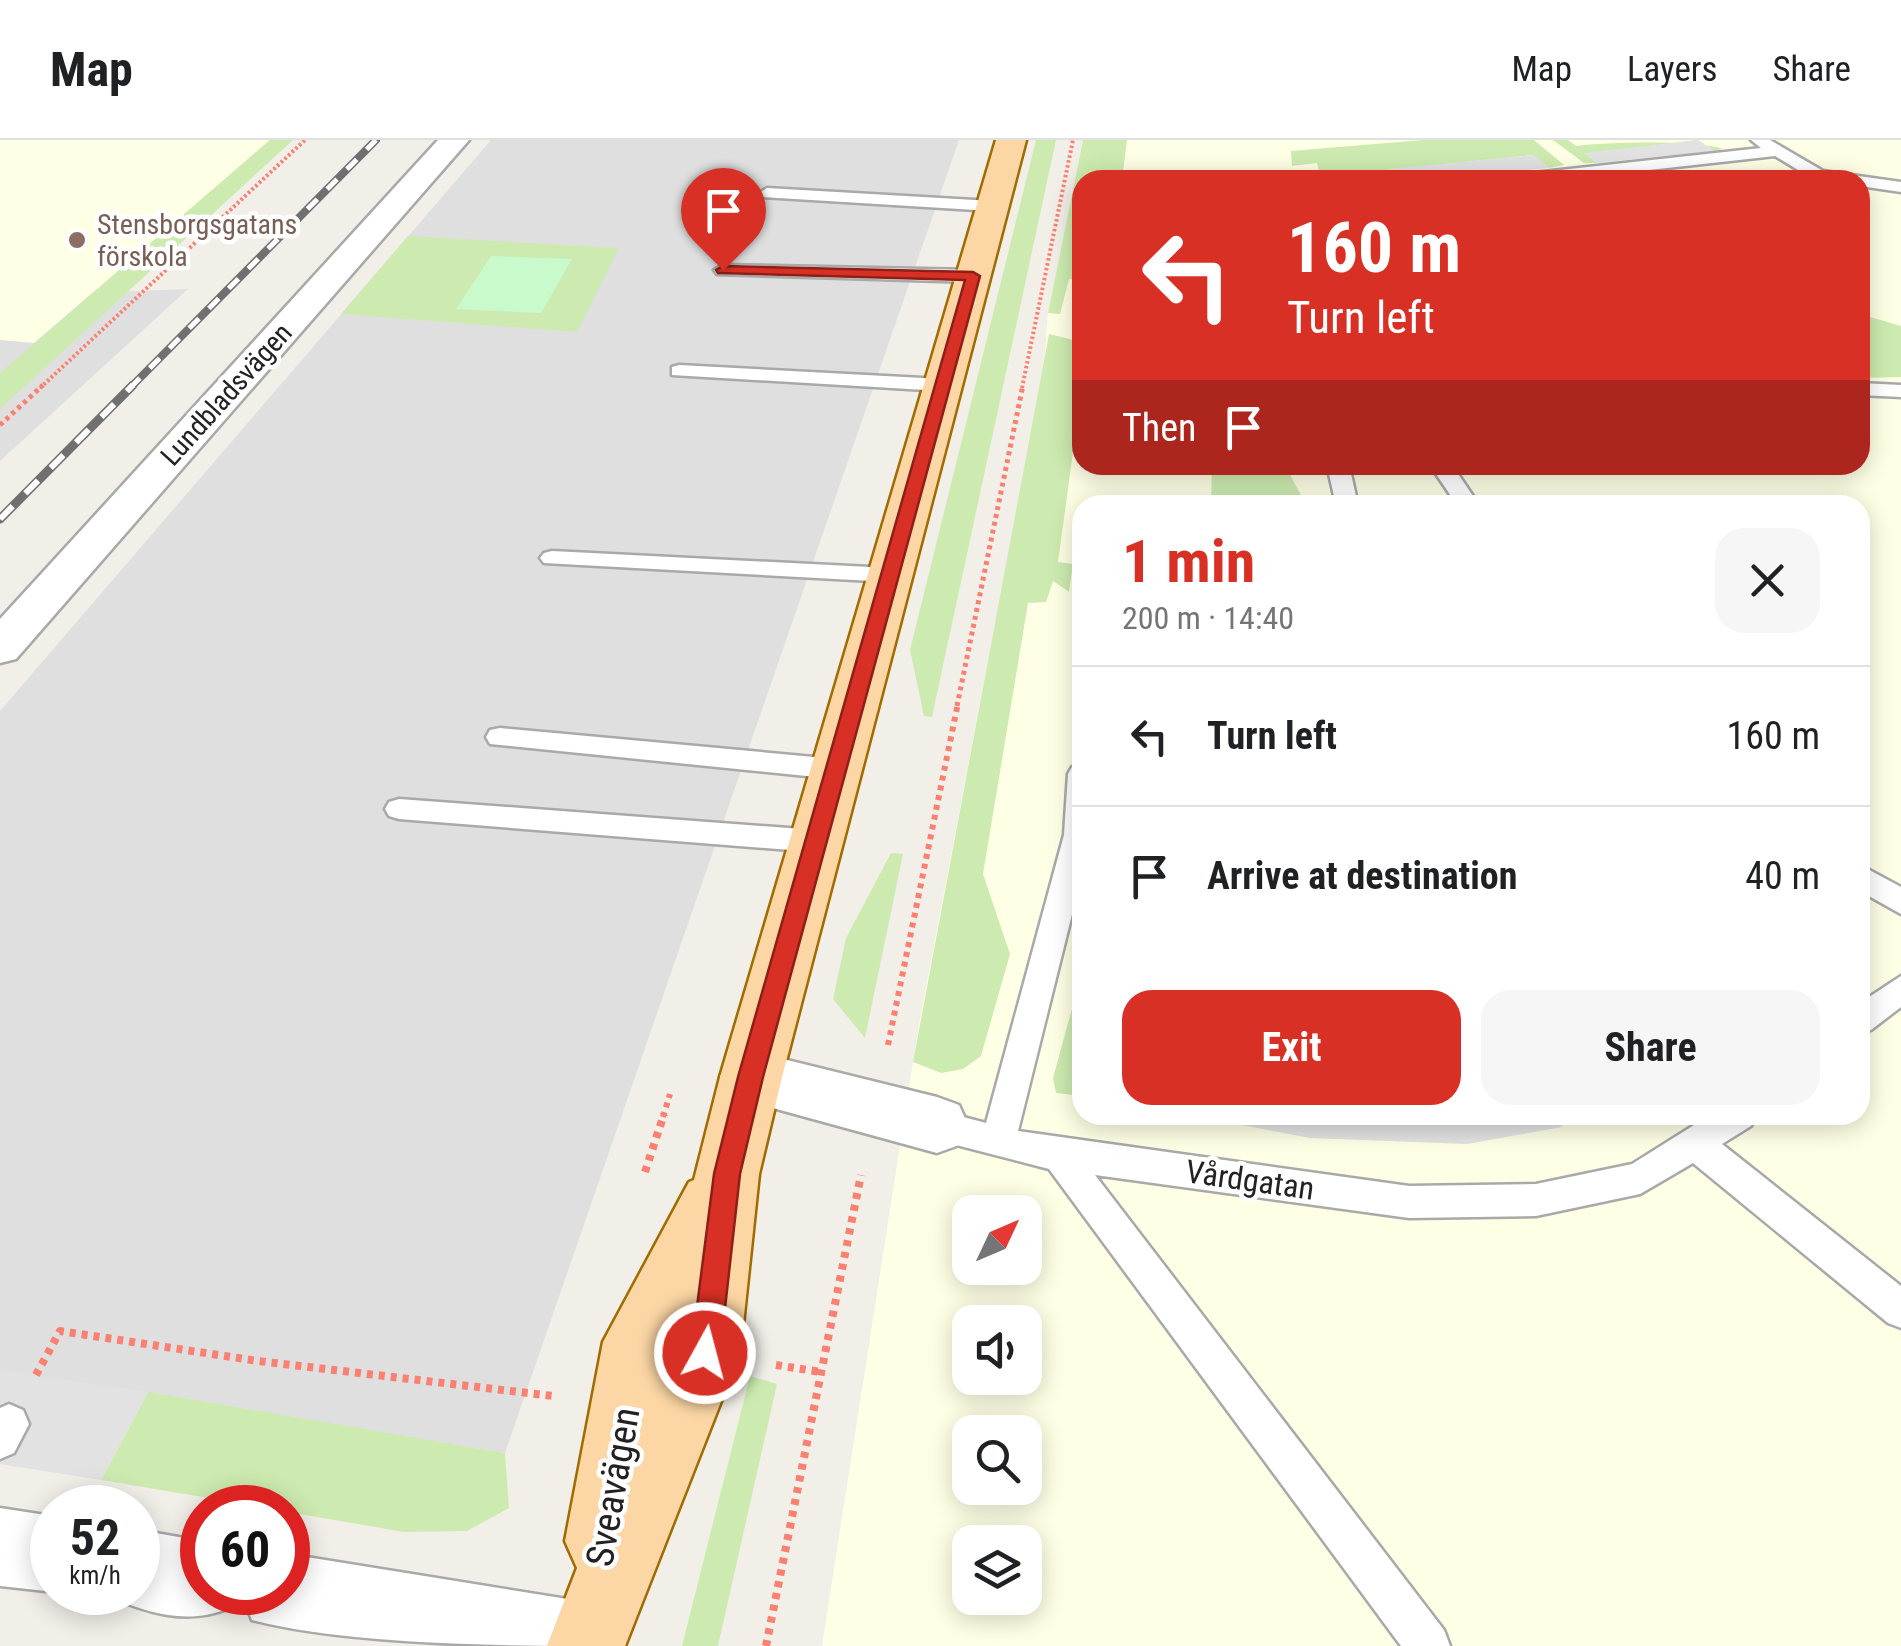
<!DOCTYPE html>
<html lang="en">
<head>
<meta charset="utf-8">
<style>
	:root { --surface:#fff; --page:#f6f6f6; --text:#202124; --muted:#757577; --line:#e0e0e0; --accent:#d93025 }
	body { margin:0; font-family:"Roboto Condensed",sans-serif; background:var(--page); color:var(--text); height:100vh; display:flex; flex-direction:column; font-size:38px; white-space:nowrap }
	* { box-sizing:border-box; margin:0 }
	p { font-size:32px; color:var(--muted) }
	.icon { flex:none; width:55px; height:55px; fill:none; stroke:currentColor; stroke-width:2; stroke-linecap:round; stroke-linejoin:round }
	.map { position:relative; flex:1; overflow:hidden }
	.panel { position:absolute; left:1072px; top:355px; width:798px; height:630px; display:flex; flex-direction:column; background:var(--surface); border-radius:30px; box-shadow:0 5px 25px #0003 }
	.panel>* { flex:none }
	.banner { position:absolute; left:1072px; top:30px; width:798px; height:305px; border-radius:30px; box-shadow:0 5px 25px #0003; background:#d93025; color:#fff; overflow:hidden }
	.needle { width:65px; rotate:46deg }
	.controls { position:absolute; left:952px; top:1055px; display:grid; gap:20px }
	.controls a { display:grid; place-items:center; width:90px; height:90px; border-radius:20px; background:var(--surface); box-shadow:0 5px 25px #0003; font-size:50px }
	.speed { position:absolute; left:30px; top:1345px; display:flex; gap:20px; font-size:50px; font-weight:700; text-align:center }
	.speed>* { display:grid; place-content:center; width:130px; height:130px; border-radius:50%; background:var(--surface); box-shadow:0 5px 25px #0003; line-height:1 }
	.speed small { font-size:25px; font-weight:400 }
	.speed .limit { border:15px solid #d22; background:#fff; color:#111 }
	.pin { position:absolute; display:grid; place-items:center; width:85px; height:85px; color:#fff; margin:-102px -42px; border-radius:50% 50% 50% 0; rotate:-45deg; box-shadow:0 0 10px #0007 }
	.pin .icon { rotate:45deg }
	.me { position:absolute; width:110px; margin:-55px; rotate:7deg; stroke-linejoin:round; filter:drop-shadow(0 0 8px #0008) }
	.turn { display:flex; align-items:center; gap:35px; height:210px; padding:0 50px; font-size:45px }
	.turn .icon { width:130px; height:130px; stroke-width:2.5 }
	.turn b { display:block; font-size:70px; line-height:85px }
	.then { display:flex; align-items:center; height:95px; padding:0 50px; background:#0003; gap:20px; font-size:38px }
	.round { display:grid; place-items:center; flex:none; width:105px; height:105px; border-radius:30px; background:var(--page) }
	.headline { display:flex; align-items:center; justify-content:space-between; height:170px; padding:0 50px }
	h1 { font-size:60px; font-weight:700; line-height:75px; color:var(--accent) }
	.button { display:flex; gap:20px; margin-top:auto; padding:20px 50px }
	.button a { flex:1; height:115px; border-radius:30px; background:var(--accent); color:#fff; font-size:40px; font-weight:700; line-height:115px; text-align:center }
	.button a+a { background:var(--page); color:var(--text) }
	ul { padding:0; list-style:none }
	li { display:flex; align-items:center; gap:30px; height:140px; padding:0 50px; border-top:2px solid var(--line) }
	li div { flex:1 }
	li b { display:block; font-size:38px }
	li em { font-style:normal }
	header { display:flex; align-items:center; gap:60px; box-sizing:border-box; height:140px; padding:0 50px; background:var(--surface); border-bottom:2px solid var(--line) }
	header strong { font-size:48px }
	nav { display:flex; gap:55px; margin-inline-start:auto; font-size:35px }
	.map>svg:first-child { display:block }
	.residential { fill:#e0dfdf }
	.education { fill:#ffffe5; fill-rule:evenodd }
	.grass { fill:#cdebb0 }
	.park { fill:#c8facc }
	.parking { fill:#e2e2e2 }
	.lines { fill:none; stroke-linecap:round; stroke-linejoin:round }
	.lane-casing { stroke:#a9a9a9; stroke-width:5 }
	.street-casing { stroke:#a9a9a9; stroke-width:5 }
	.primary-casing { stroke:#a06b00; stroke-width:5 }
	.path-far3 { stroke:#fa8072; stroke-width:4; stroke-dasharray:2.5 2.5; stroke-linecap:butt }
	.path-far2 { stroke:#fa8072; stroke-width:5; stroke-dasharray:4 4; stroke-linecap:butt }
	.path-far1 { stroke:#fa8072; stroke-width:6; stroke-dasharray:5 5; stroke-linecap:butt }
	.path { stroke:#fa8072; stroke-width:8; stroke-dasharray:6 6; stroke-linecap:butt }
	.lane { fill:#fff; fill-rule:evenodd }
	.street { fill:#fff; fill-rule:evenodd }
	.primary { fill:#fcd6a4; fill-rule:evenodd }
	.rail-far1-casing { stroke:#707070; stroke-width:8 }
	.rail-casing { stroke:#707070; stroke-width:9 }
	.rail-far1 { stroke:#fff; stroke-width:5; stroke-dasharray:14; stroke-linecap:butt }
	.rail { stroke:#fff; stroke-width:6; stroke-dasharray:18; stroke-linecap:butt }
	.route { fill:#d93025; stroke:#8d1f18; stroke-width:2.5 }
	.education-dot { fill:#8d6e63; stroke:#fff; stroke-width:4 }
	.labels { text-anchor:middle; stroke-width:9; stroke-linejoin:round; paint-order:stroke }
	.far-education-label { font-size:28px; fill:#785e54; stroke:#fff; text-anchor:start }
	.far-street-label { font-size:28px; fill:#222; stroke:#fff }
	.street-label { font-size:32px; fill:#222; stroke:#fff }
	.near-street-label { font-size:38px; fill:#222; stroke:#fff }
</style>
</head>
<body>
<header>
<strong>Map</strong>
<nav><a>Map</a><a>Layers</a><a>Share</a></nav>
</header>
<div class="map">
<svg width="1901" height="1506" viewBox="0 0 1901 1506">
	<rect width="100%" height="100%" fill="#f2efe9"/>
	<path class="residential" d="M 491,0 L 959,0 L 505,1313 L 0,1230 L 0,571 Z
		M 188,149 L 0,321 L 0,156 Z"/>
	<path class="education" d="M 0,0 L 270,0 L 34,203 L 0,200 Z
		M 1083,0 L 1901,0 L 1901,1506 L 822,1506 L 918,890 L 1044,224 L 1048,173 ZM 1082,40 L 1860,40 L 1860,325 L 1082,325 ZM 1082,365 L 1860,365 L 1860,975 L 1082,975 ZM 970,1072 L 1025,1072 L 1025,1128 L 970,1128 ZM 970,1182 L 1025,1182 L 1025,1238 L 970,1238 ZM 970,1292 L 1025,1292 L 1025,1348 L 970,1348 ZM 970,1402 L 1025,1402 L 1025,1458 L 970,1458 Z"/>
	<path class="grass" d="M 270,0 L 293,0 L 0,269 L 0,233 Z
		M 1036,0 L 1056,0 L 932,577 L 924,576 L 910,510 Z
		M 1083,0 L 1127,0 L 1122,40 L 1082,40 L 1082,141 L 1069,139 L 1060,174 L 1048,173 Z
		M 1423,0 L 1534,0 L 1564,25 L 1549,28 L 1533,15 L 1389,30 L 1398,40 L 1319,32 L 1317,23 L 1292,26 L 1291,11 Z
		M 1553,0 L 1568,0 L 1576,6 C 1611,2 1696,0 1723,9 L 1714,11 L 1698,0 L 1586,14 L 1597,23 L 1584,23 Z
		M 408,96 L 619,108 L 577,192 L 341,174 Z
		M 1860,174 L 1901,186 L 1901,237 L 1860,238 Z
		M 1049,194 L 1082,202 L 1082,246 L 1058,422 L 1073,424 L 1069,452 L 1053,441 L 1046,462 L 1028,463 L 983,734 L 1010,814 L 981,916 L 963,929 L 941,933 L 913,922 Z
		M 1212,325 L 1285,325 L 1306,365 L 1211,365 Z
		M 891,713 L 903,714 L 865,898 L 833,859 L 846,798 Z
		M 1082,832 L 1082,956 L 1056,953 L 1053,938 Z
		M 750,1236 L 777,1244 L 718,1506 L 682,1506 Z
		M 148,1252 L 505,1313 L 509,1368 L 467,1391 L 404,1392 L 288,1372 L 288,1368 L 262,1367 L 101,1340 Z"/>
	<path class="park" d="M 491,116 L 572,119 L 541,173 L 456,169 Z"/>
	<path class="parking" d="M 1698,0 L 1714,11 L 1597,23 L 1584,13 Z
		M 1534,15 L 1549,28 L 1409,40 L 1398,40 L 1388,29 Z
		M 1188,975 L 1555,975 L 1562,987 L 1467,1004 L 1310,998 Z
		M 0,1230 L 148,1252 L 101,1340 L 0,1324 Z"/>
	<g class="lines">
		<g class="lane-casing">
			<path id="lane" d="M 1751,0 L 1770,0 L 1823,31 L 1901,42 L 1901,52 L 1860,46 L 1860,40 L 1813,39 L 1775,16 L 1559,40 L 1506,40 L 1514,35 L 1761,8 Z
				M 767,48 L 992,61 L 1001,66 L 992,71 L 761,57 L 759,53 Z
				M 723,125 L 973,130 L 982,136 L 973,142 L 717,134 L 714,130 Z
				M 679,225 L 942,239 L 952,245 L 942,251 L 672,235 L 672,227 Z
				M 1860,243 L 1901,245 L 1901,257 L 1860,255 Z
				M 1327,325 L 1349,325 L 1358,365 L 1336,365 Z
				M 1430,325 L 1452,325 L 1479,365 L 1457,365 Z
				M 552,411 L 890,428 L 902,435 L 890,442 L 544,423 L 540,418 L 544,413 Z
				M 500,588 L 836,619 L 846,622 L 850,629 L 846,636 L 836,639 L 490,604 L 486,597 L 490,590 Z
				M 1082,624 L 1082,734 L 1018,991 L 1409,1046 L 1536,1044 L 1632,1024 L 1710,975 L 1756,975 L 1751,986 L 1722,1004 L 1901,1146 L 1901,1188 L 1888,1183 L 1693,1023 L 1640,1054 L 1536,1076 L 1409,1078 L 1095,1035 L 1444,1490 L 1450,1506 L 1401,1506 L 1049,1029 L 937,1000 L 925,996 L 920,985 L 925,974 L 937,970 L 986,983 L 1064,695 L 1068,634 L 1072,627 Z
				M 399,659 L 816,690 L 826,693 L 831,701 L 826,709 L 816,712 L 399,679 L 389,676 L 385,669 L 389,662 Z
				M 1860,725 L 1901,747 L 1901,774 L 1860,751 Z
				M 1901,836 L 1901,867 L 1871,890 L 1860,894 L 1860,863 Z
				M 9,1264 L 23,1270 L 29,1284 L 14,1313 L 0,1319 L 0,1268 Z"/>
		</g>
		<g class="street-casing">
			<path id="street" d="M 438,0 L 469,0 L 16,519 L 0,523 L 0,479 Z
				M 751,911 L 937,957 L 959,965 L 968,985 L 959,1005 L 937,1013 L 729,956 L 720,937 L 729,918 Z
				M 0,1368 L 52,1376 L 55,1452 L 0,1446 Z
				M 138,1390 L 202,1401 L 202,1452 L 236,1452 L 230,1468 C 188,1485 151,1474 110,1457 L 109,1452 L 138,1452 Z
				M 288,1414 L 586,1462 L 615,1473 L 626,1502 L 625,1506 C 514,1506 353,1506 252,1480 L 241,1452 L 288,1452 Z"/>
		</g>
		<g class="primary-casing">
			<path id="primary" d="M 996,0 L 1026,0 L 782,937 L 759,1034 L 740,1213 L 625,1506 L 547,1506 L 577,1428 L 565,1401 L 603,1202 L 689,1042 L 694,1040 L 720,937 Z"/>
		</g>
		<path class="path-far3" d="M 40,248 L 305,0
			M 1022,248 L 1073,0"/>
		<path class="path-far2" d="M 0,285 L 43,245
			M 957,566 L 1023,245"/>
		<path class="path-far1" d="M 888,905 L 958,563
			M 663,977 L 670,954"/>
		<path class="path" d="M 645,1032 L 664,974
			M 776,1225 L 821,1232
			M 36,1235 L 60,1191 L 258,1221 L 553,1256
			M 766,1506 L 861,1035"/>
		<use href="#lane" class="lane"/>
		<use href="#street" class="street"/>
		<use href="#primary" class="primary"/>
		<g class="rail-far1-casing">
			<path id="rail-far1" d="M 130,248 L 376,0"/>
		</g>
		<g class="rail-casing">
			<path id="rail" d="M 0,379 L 133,245"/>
		</g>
		<use href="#rail-far1" class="rail-far1"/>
		<use href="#rail" class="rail"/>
	</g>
	<path class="route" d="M 723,126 L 973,132 L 980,136 L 763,937 L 740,1034 L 720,1213 L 716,1223 L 705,1228 L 695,1223 L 691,1213 L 714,1034 L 738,937 L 965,140 L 718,133 L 716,130 Z"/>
	<circle class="education-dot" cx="77" cy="100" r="10"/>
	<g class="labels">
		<g class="far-education-label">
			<text x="97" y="94">Stensborgsgatans<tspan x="97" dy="32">förskola</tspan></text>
		</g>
		<g class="far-street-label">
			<text transform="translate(226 254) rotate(-48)" y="10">Lundbladsvägen</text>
		</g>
		<g class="street-label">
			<text transform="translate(1250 1040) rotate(8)" y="11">Vårdgatan</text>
		</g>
		<g class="near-street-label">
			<text transform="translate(613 1347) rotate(-80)" y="13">Sveavägen</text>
		</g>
	</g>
</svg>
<div class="controls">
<a><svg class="needle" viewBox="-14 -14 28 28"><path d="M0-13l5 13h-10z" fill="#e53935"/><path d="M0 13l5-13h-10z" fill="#757577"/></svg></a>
<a><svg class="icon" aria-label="sound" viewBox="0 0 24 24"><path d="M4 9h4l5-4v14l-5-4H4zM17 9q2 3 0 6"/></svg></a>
<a><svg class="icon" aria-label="search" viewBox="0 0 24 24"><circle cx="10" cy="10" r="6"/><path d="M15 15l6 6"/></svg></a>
<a><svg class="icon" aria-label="layers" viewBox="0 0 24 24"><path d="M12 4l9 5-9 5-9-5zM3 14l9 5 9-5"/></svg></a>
</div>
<div class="speed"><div>52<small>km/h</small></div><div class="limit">60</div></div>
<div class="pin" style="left:723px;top:130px;background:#d93025"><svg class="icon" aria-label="arrive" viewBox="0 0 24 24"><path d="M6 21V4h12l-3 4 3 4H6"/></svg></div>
<svg class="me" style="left:705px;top:1213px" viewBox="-20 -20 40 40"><circle r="17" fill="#d93025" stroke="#fff" stroke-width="3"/><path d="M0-11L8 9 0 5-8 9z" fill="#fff"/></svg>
<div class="banner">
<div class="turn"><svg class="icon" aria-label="left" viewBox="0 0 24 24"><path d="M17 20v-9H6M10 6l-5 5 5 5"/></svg><div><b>160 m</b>Turn left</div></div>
<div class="then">Then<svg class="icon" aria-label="arrive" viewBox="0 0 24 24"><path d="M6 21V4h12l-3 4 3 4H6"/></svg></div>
</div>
<section class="panel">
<div class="headline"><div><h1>1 min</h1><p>200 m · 14:40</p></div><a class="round"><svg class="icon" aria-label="close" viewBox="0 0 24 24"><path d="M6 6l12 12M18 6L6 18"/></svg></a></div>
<ul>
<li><svg class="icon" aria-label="left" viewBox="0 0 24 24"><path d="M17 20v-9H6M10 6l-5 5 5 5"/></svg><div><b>Turn left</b></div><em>160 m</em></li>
<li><svg class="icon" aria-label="arrive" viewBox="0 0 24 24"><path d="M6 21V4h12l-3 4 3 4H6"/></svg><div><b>Arrive at destination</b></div><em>40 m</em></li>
</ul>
<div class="button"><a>Exit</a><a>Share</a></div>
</section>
</div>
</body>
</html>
